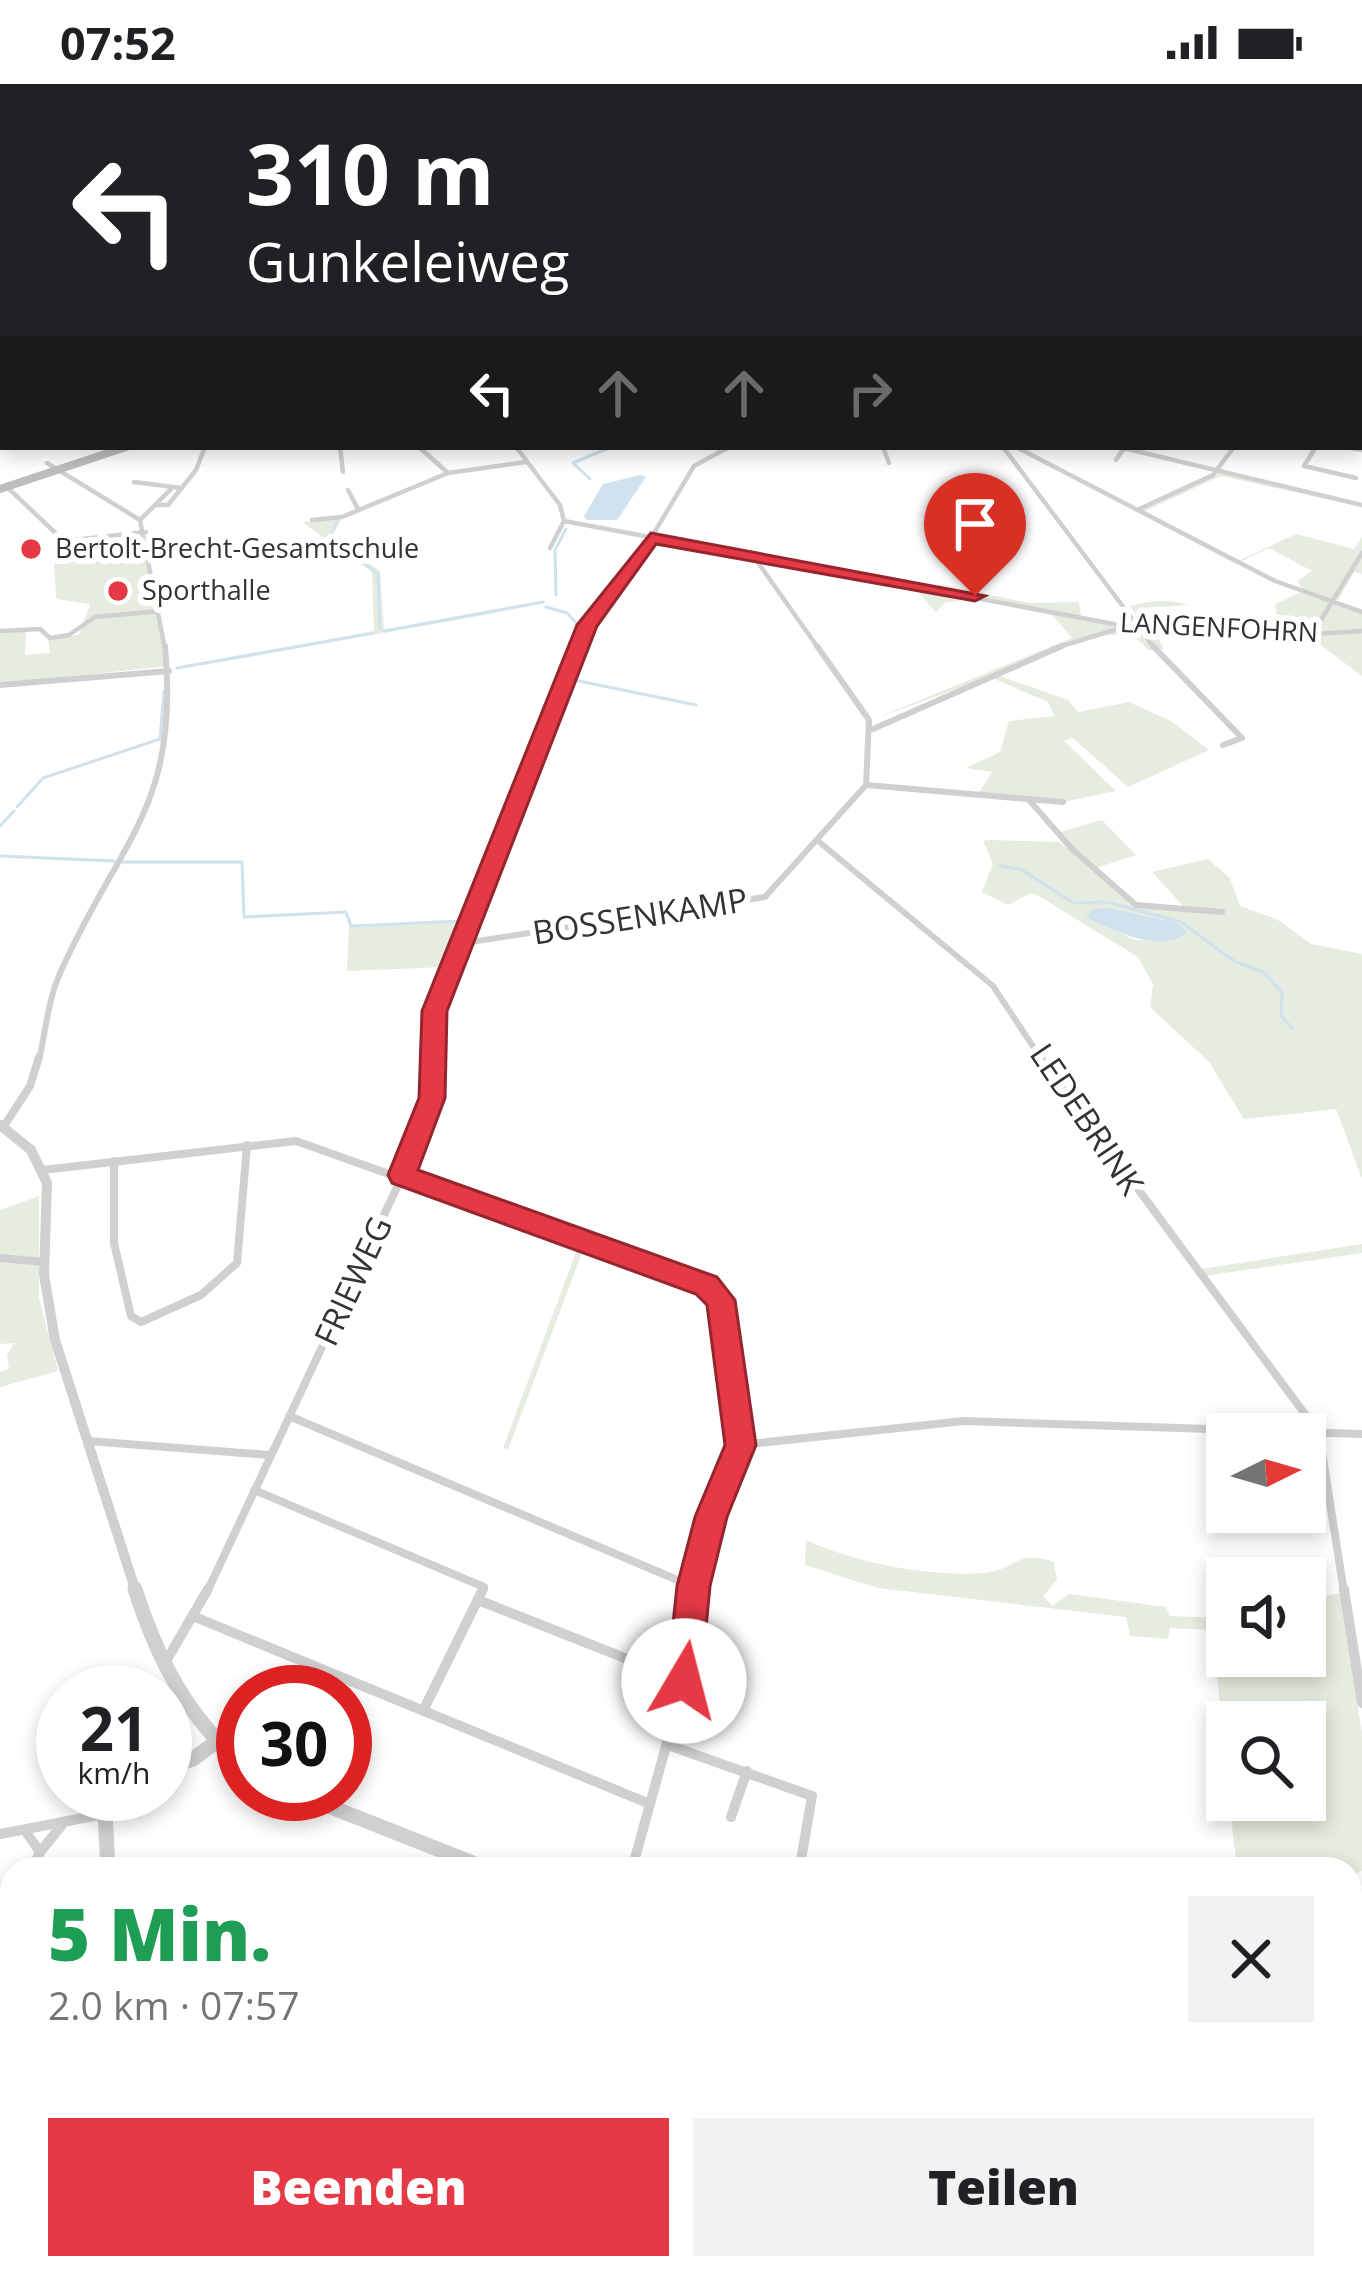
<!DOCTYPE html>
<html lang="de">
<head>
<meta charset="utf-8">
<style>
	:root { --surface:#fff; --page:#f2f2f2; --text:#202124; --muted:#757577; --accent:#e63946 }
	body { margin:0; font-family:"Open Sans",sans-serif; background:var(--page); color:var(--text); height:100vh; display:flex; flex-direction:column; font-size:45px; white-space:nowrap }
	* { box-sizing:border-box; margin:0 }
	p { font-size:39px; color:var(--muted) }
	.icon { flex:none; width:66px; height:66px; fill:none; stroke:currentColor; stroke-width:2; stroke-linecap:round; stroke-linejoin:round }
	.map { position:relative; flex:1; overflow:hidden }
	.panel { position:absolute; left:0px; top:1773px; width:1362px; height:423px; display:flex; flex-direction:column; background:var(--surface); border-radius:36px 36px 0 0; box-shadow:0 6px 18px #0003 }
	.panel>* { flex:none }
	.guide { position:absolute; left:0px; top:0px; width:1362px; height:366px; box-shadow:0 6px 18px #0003; background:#202124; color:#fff; overflow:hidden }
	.needle { width:78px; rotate:85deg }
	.buttons { position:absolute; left:1206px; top:1329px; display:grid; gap:24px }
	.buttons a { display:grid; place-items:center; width:120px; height:120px; border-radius:0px; background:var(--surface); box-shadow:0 6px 18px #0003; font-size:60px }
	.speed { position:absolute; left:36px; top:1581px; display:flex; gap:24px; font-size:60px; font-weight:700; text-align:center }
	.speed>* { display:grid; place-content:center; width:156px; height:156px; border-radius:50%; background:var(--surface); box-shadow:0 6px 18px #0003; line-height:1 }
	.speed small { font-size:30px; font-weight:400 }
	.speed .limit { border:18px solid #d22; background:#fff; color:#111 }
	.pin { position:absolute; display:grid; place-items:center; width:102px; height:102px; color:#fff; margin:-123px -51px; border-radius:50% 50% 50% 0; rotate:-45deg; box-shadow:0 0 12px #0007 }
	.pin .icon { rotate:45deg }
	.me { position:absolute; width:132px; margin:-66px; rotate:8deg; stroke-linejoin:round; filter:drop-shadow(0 0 9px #0008) }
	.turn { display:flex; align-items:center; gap:42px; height:252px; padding:0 48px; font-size:54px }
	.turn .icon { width:156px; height:156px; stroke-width:2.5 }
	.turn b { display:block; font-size:84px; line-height:102px }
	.lanes { display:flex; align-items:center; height:114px; padding:0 48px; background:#0003; justify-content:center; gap:60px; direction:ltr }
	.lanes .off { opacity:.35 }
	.round { display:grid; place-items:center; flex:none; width:126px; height:126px; border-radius:0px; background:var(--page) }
	.overview { display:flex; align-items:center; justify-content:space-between; height:204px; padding:0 48px }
	h1 { font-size:72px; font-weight:800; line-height:90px; color:#1e9e55 }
	.button { display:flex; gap:24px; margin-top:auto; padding:24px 48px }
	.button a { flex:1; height:138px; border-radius:0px; background:var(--accent); color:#fff; font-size:48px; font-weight:800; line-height:138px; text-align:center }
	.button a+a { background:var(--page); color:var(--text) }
	.status { display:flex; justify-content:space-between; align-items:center; height:84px; padding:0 60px; background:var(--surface); direction:ltr }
	.status svg { height:33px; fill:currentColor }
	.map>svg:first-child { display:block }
	.green { fill:#e6ecdf; fill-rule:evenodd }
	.water { fill:#cfe2ee }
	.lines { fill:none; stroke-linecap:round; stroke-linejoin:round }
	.stream { stroke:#cfe2ee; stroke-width:3 }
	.minor-far4 { stroke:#d0d0d0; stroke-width:3 }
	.minor-far3 { stroke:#d0d0d0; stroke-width:4.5 }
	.minor-far2 { stroke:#d0d0d0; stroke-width:6 }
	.minor-far1 { stroke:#d0d0d0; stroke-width:8 }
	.minor { stroke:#d0d0d0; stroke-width:10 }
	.tertiary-far1 { stroke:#d0d0d0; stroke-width:10 }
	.tertiary { stroke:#d0d0d0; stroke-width:15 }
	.secondary { stroke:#bdbdbd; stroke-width:8 }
	.route { fill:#e63946; stroke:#96252e; stroke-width:3 }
	.poi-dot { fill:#e63946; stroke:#fff; stroke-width:4.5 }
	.labels { text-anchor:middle; stroke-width:12; stroke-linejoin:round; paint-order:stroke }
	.far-poi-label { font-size:27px; fill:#333; stroke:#fff; text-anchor:start }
	.far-street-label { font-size:27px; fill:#333; stroke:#fff }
	.street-label { font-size:33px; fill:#333; stroke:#fff }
</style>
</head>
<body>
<div class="status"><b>07:52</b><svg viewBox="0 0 49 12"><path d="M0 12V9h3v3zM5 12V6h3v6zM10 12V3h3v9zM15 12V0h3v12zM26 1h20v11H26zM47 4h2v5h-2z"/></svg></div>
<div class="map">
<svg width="1362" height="2194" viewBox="0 0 1362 2194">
	<rect width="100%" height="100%" fill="#fff"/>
	<path class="green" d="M 1218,386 L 1362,423 L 1221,392 L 1145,427 L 1238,477 L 1296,450 L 1354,465 L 1362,453 L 1362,490 L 1354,488 L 1337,518 L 1362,527 L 1362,592 L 1310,553 L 1162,552 L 1158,554 L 1164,565 L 1148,566 C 1121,526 1034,576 997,591 L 1068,616 L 1078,628 L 1129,618 L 1171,637 L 1209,666 L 1128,703 L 1073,654 L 1064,657 L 1116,707 L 1063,718 L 978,710 L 992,688 L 966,684 L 1000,668 L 1009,637 L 1054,632 L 1048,618 L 990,593 L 874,635 L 1072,554 L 1052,531 L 975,514 L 944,519 L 936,529 L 912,500 L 936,504 L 938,500 L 1029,519 L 1079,518 L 1081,532 L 1145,545 L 1130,522 C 1153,516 1167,515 1190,521 L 1138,524 L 1153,544 L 1280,550 L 1275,520 L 1304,507 L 1297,497 L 1312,487 L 1269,464 L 1236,480 L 1137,428 Z
		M 342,434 L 331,453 L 380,487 L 384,546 L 541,521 L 198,582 L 374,547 L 372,488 L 302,438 Z
		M 141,449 L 168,582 L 0,600 L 0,548 L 26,546 L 25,571 L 50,569 L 48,555 L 79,551 L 90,520 L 56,515 L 53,460 Z
		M 1102,736 L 1136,771 L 1096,784 L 1057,749 Z
		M 987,756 L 1059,758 L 1137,820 L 1184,823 L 1152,788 L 1208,775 L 1230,794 L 1240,822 L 1278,836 L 1311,860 L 1362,870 L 1362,1095 L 1336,1025 L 1244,1035 L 1209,978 L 1150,923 L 1153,900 L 1138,873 L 1037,811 L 1030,809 L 1008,821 L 982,808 L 993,780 L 983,757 ZM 1110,824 L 1178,839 L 1170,857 L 1134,856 L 1105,840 Z
		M 461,838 L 445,883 L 347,887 L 349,843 Z
		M 39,1112 L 39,1214 L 58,1287 L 0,1303 L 0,1288 L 9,1285 L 7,1271 L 14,1259 L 0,1260 L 0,1126 Z
		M 581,1155 L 725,1209 L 745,1352 L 734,1353 L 711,1211 L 585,1161 L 508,1366 L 503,1364 Z
		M 1362,1160 L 1362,1169 L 1204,1192 L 1200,1185 Z
		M 806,1456 C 856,1479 928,1493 984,1489 C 1016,1486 1015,1465 1054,1478 L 1057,1496 L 1043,1512 L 1052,1522 L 1069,1510 L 1166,1523 L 1170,1532 L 1227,1534 L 1227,1572 L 1305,1572 L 1305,1515 L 1341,1509 L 1362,1650 L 1362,1787 L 1350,1792 L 1350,1785 L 1237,1785 L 1229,1716 L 1305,1716 L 1305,1638 L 1227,1638 L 1227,1698 L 1213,1546 L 1170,1544 L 1168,1555 L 1130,1552 L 1126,1533 L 878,1504 L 805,1481 Z"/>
	<path class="water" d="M 640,391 L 646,393 L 617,436 L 587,436 L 584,432 L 603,400 Z
		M 1110,824 L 1178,839 L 1187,848 C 1160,872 1114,845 1086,834 L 1093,825 Z"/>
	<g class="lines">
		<path class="stream" d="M 1177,0 L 1198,3
			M 0,196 L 3,190
			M 0,292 L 3,273
			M 590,395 L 573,379 L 611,363
			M 338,436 L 330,454 L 359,475
			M 363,477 L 378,491 L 380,545
			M 556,511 L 555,466 L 566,445
			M 546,523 L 567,529 L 578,541 L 563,594
			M 384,547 L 543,518
			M 177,584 L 373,549
			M 574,596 L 696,621
			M 17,723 L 43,694 L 160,655 L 164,607
			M 0,742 L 14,727
			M 0,772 L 114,777
			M 122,778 L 242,778 L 244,833 L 346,828 L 351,842 L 461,837
			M 1001,782 L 1020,785 L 1074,819 L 1107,818 L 1181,838 L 1234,877 L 1263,888 L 1282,908 L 1281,932 L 1292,944"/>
		<path class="minor-far4" d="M 384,0 L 395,3
			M 742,0 L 788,3
			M 358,3 L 378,0
			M 635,3 L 661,0"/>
		<path class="minor-far3" d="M 340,363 L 343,388
			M 419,363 L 448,389
			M 516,363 L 560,421 L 564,437 L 550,464
			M 883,363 L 889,379
			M 1003,363 L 1155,565
			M 1016,363 L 1275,497 L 1362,528
			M 1119,363 L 1362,421
			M 1316,363 L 1304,382 L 1356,394
			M 1345,363 L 1362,366
			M 1116,376 L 1124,364
			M 47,379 L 140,436 L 165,565
			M 134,398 L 181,404
			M 7,403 L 64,457 L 146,448
			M 348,406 L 358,425
			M 157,421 L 168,421 L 196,386 L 205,363
			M 1137,426 L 1213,391 L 1234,363
			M 140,436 L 172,404
			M 312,436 L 342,433 L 448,389 L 526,378
			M 564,437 L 1146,546 L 1281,552 L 1362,547
			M 754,473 L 819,565
			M 0,547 L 40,545 L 50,554 L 69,551 L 95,533 L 161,527
			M 1313,549 L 1362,469
			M 577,565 L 587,541 L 651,454 L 694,382 L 729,363
			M 1052,565 L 1121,544"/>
		<path class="minor-far2" d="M 1153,562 L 1242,654 L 1223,661
			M 0,601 L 169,587
			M 873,645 L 1062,562
			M 866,701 L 1063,718
			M 1030,717 L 1072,765 L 1136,821 L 1222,828
			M 818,757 L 993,902 L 1042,976
			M 457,860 L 765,813 L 866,701 L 869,636 L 817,562
			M 39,976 C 46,946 48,915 61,887 C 120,755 180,723 165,562
			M 433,976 L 448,883 L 579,562"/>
		<path class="minor-far1" d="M 1040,973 L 1319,1349 L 1344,1508
			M 4,1042 L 30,1002 L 39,973
			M 114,1077 L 114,1159 L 131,1232 L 141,1238 L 201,1211 L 237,1179 L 247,1061
			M 43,1086 L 296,1057 L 715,1206 L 724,1226 L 740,1361 L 711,1433 L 694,1508
			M 0,1174 L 44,1178
			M 289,1332 L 694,1503
			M 88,1357 L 269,1371
			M 740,1361 L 964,1337 L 1362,1350
			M 254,1406 L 484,1503 L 482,1508
			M 207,1508 L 414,1067 L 434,973"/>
		<path class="minor" d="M 1344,1505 L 1362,1619
			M 478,1516 L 683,1597
			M 195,1533 L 650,1720
			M 165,1579 L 208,1505
			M 423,1627 L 483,1505
			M 668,1661 L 812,1712 L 800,1782
			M 731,1733 L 747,1687
			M 26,1748 L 40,1768 L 32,1785
			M 0,1750 L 104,1730
			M 40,1768 L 62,1741
			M 632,1785 L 684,1597 L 694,1505
			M 0,1853 L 12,1827
			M 0,1866 L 12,1866
			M 107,2184 L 110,2194
			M 396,2184 L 418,2194
			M 755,2184 L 755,2194
			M 1027,2184 L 1030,2194
			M 263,2194 L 264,2184
			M 542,2194 L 543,2184"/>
		<path class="tertiary-far1" d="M 0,1041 L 31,1066 L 47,1099 L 44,1191 L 55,1256 L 136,1508"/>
		<path class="tertiary" d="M 135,1505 C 157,1574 187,1633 243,1681
			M 165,1684 L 193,1675 L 216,1658
			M 298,1710 L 488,1785
			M 108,1785 L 105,1729 L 117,1710
			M 1350,2096 L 1362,2101
			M 14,2194 L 51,2184"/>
		<path class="secondary" d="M 0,405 L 126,363"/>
	</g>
	<path class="route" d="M 651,449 L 985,512 L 975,517 L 656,460 L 597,542 L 447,927 L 445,1014 L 418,1086 L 717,1193 L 735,1216 L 756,1361 L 727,1433 L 710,1502 L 701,1597 L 696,1609 L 684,1614 L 672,1609 L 667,1597 L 677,1502 L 695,1433 L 725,1361 L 707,1221 L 696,1210 L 392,1099 L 388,1091 L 419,1014 L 422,927 L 577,541 Z"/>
	<g class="poi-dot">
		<circle cx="31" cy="465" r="12"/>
		<circle cx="118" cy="507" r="12"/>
	</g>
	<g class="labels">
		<g class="far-poi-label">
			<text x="55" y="474">Bertolt-Brecht-Gesamtschule</text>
			<text x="142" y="516">Sporthalle</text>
		</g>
		<g class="far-street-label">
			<text transform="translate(1219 544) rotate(3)" y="9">LANGENFOHRN</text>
		</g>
		<g class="street-label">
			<text transform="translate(640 832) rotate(-9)" y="12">BOSSENKAMP</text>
			<text transform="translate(1087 1035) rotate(56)" y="12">LEDEBRINK</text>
			<text transform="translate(353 1197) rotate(-65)" y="12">FRIEWEG</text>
		</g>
	</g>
</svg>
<div class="buttons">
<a><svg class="needle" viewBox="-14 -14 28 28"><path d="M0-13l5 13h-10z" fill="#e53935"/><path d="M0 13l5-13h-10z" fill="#757577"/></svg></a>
<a><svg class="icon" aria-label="sound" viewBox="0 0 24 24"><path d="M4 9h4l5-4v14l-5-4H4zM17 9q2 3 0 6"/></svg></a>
<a><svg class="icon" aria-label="search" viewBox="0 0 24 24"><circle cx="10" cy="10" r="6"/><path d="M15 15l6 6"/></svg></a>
</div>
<div class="speed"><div>21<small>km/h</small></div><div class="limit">30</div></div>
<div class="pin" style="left:975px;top:512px;background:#d93025"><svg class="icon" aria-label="arrive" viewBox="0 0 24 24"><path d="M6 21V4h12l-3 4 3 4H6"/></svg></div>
<svg class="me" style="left:684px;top:1597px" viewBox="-20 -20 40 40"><circle r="19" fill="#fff"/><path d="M0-13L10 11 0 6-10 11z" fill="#e63946"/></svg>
<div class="guide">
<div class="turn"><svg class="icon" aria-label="left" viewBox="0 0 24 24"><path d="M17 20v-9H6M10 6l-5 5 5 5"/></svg><div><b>310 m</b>Gunkeleiweg</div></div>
<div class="lanes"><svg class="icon" aria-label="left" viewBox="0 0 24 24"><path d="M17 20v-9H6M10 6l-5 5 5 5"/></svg><svg class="icon off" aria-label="ahead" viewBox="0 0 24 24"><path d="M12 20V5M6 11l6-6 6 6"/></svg><svg class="icon off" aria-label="ahead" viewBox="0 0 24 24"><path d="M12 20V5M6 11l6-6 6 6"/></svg><svg class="icon off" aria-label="right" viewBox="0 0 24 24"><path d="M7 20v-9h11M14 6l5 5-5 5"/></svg></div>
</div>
<section class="panel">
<div class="overview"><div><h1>5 Min.</h1><p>2.0 km · 07:57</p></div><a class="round"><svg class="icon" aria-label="close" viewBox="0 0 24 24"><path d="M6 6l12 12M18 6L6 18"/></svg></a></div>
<div class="button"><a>Beenden</a><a>Teilen</a></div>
</section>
</div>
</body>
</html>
